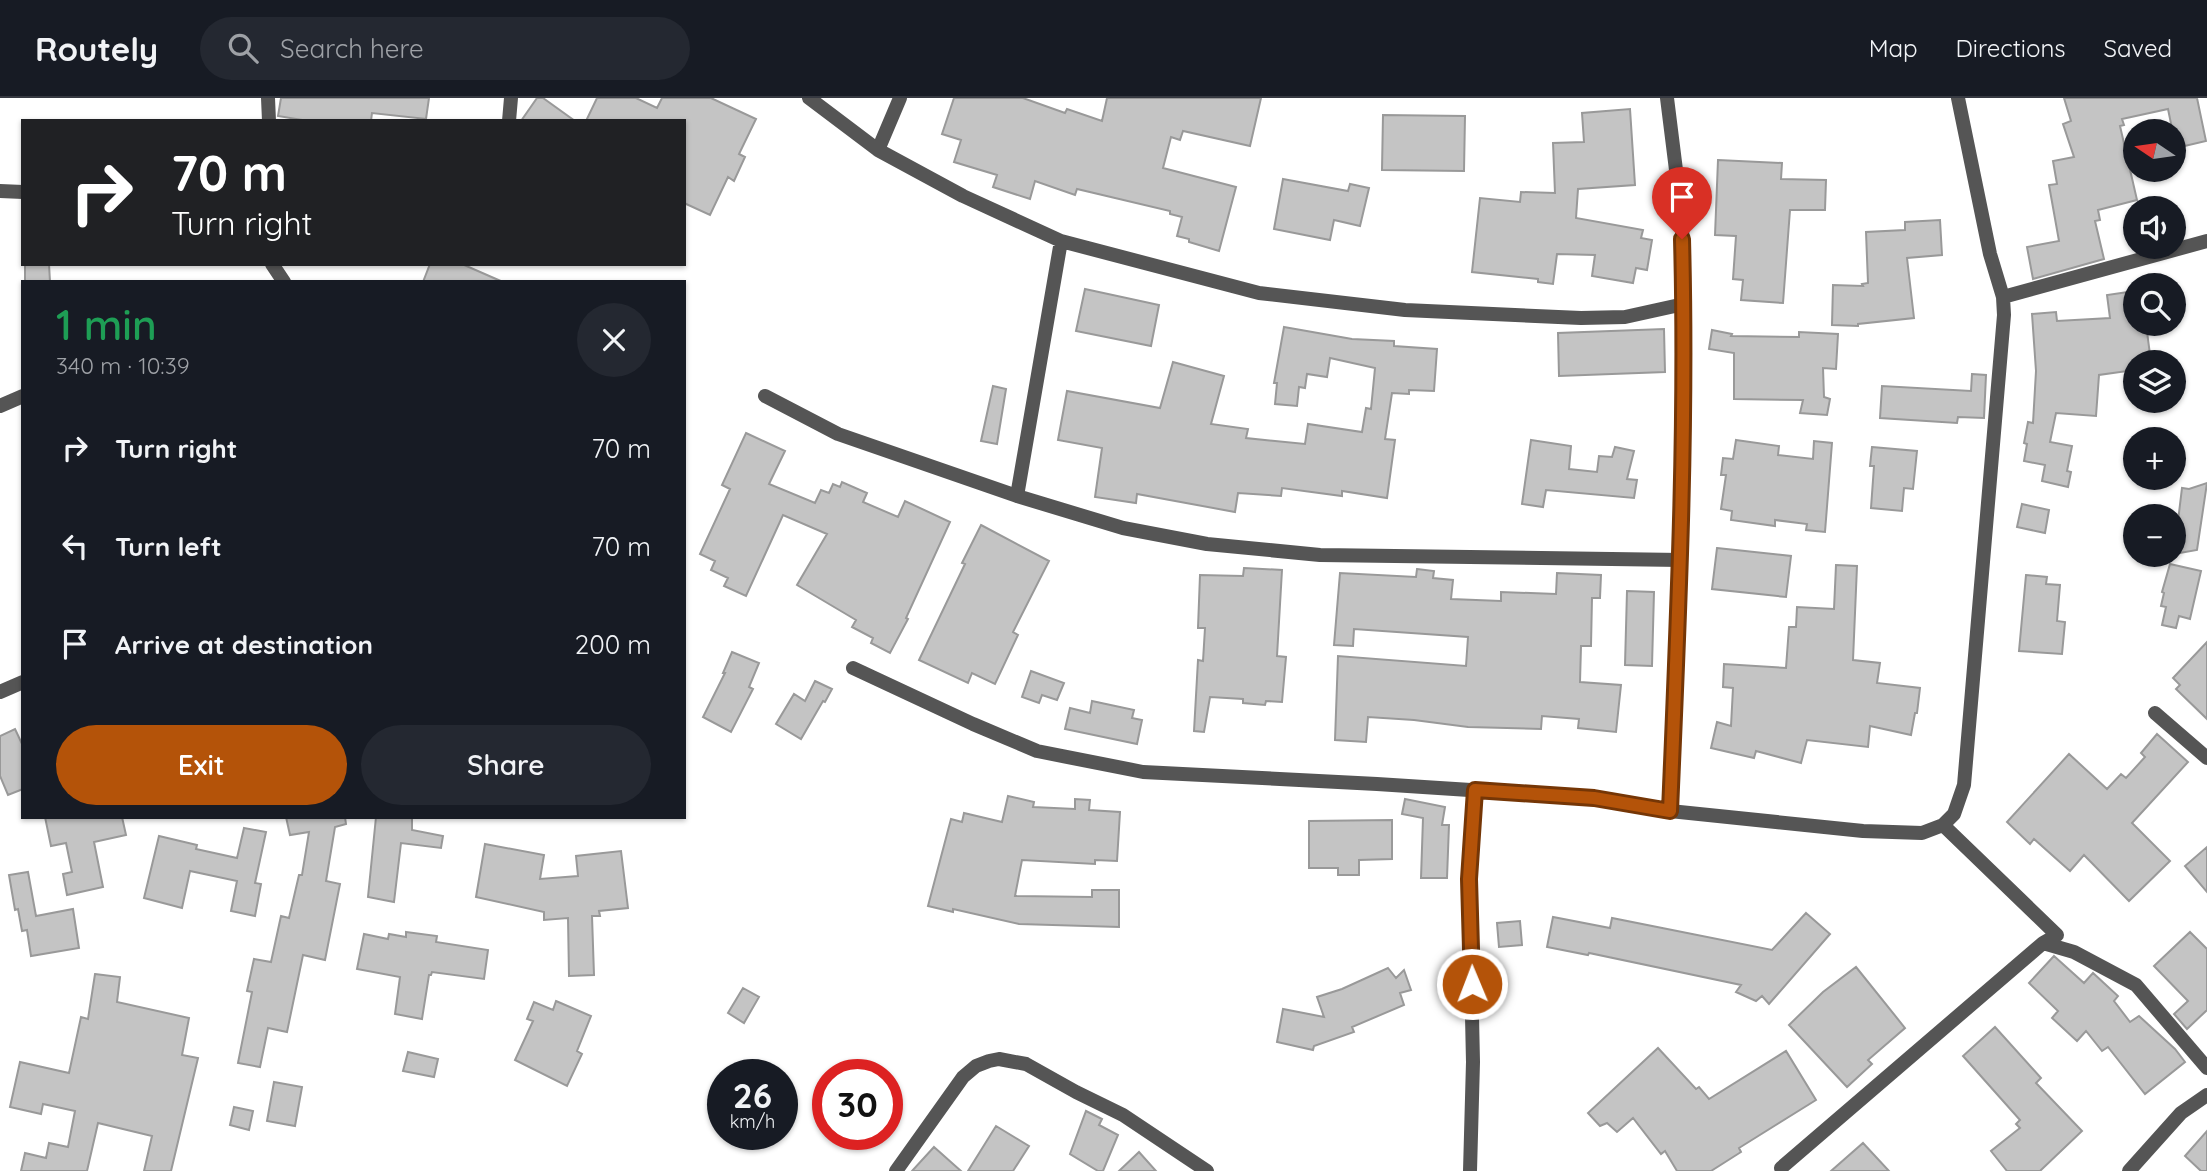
<!DOCTYPE html>
<html lang="en">
<head>
<meta charset="utf-8">
<style>
	:root { --surface:#171b24; --page:#242831; --text:#f1f3f6; --muted:#9ea1a6; --line:#363941; --accent:#b45309 }
	body { margin:0; font-family:Quicksand,sans-serif; background:var(--page); color:var(--text); height:100vh; display:flex; flex-direction:column; font-size:26px; white-space:nowrap }
	* { box-sizing:border-box; margin:0 }
	p { font-size:23px; color:var(--muted) }
	.icon { flex:none; width:38px; height:38px; fill:none; stroke:currentColor; stroke-width:2; stroke-linecap:round; stroke-linejoin:round }
	.map { position:relative; flex:1; overflow:hidden }
	.drawer { position:absolute; left:21px; top:182px; width:665px; height:539px; display:flex; flex-direction:column; background:var(--surface); border-radius:0px; box-shadow:0 2px 5px #0004 }
	.drawer>* { flex:none }
	.hud { position:absolute; left:21px; top:21px; width:665px; height:147px; border-radius:0px; box-shadow:0 2px 5px #0004; background:#202124; color:#fff; overflow:hidden }
	.needle { width:46px; rotate:283deg }
	.fabs { position:absolute; left:2123px; top:21px; display:grid; gap:14px }
	.fabs a { display:grid; place-items:center; width:63px; height:63px; border-radius:50%; background:var(--surface); box-shadow:0 2px 5px #0004; font-size:35px }
	.speed { position:absolute; left:707px; top:961px; display:flex; gap:14px; font-size:35px; font-weight:700; text-align:center }
	.speed>* { display:grid; place-content:center; width:91px; height:91px; border-radius:50%; background:var(--surface); box-shadow:0 2px 5px #0004; line-height:1 }
	.speed small { font-size:18px; font-weight:400 }
	.speed .limit { border:10px solid #d22; background:#fff; color:#111 }
	.pin { position:absolute; display:grid; place-items:center; width:60px; height:60px; color:#fff; margin:-72px -30px; border-radius:50% 50% 50% 0; rotate:-45deg; box-shadow:0 0 7px #0007 }
	.pin .icon { rotate:45deg }
	.me { position:absolute; width:77px; margin:-38px; rotate:359deg; stroke-linejoin:round; filter:drop-shadow(0 0 5px #0008) }
	.turn { display:flex; align-items:center; gap:24px; height:147px; padding:0 35px; font-size:32px }
	.turn .icon { width:91px; height:91px; stroke-width:2.5 }
	.turn b { display:block; font-size:49px; line-height:60px }
	.round { display:grid; place-items:center; flex:none; width:74px; height:74px; border-radius:37px; background:var(--page) }
	.overview { display:flex; align-items:center; justify-content:space-between; height:119px; padding:0 35px }
	h1 { font-size:42px; font-weight:600; line-height:52px; color:#1e9e55 }
	.button { display:flex; gap:14px; margin-top:auto; padding:14px 35px }
	.button a { flex:1; height:80px; border-radius:42px; background:var(--accent); color:#fff; font-size:28px; font-weight:600; line-height:80px; text-align:center }
	.button a+a { background:var(--page); color:var(--text) }
	ul { padding:0; list-style:none }
	li { display:flex; align-items:center; gap:21px; height:98px; padding:0 35px }
	li div { flex:1 }
	li b { display:block; font-size:26px }
	li em { font-style:normal }
	header { display:flex; align-items:center; gap:42px; box-sizing:border-box; height:98px; padding:0 35px; background:var(--surface); border-bottom:2px solid var(--line) }
	header strong { font-size:33px }
	nav { display:flex; gap:38px; margin-inline-start:auto; font-size:24px }
	.search { width:490px; height:63px; background:var(--page); display:flex; align-items:center; gap:18px; box-sizing:border-box; padding:0 24px; border-radius:38px; color:var(--muted); font-size:26px }
	.map>svg:first-child { display:block }
	.building { fill:#c4c4c4; stroke:#999; stroke-width:2 }
	.lines { fill:none; stroke-linecap:round; stroke-linejoin:round }
	.minor { stroke:#555; stroke-width:14 }
	.route-casing { stroke:#753606; stroke-width:18 }
	.route { stroke:#b45309; stroke-width:12 }
</style>
</head>
<body>
<header>
<strong>Routely</strong>
<div class="search"><svg class="icon" aria-label="search" viewBox="0 0 24 24"><circle cx="10" cy="10" r="6"/><path d="M15 15l6 6"/></svg>Search here</div>
<nav><a>Map</a><a>Directions</a><a>Saved</a></nav>
</header>
<div class="map">
<svg width="2207" height="1073" viewBox="0 0 2207 1073">
	<rect width="100%" height="100%" fill="#fff"/>
	<path class="building" d="M 281,0 L 429,0 L 426,21 L 372,15 L 371,23 L 308,23 L 278,18 Z
		M 537,0 L 543,0 L 575,23 L 521,23 Z
		M 597,0 L 636,0 L 657,10 L 662,0 L 711,0 L 756,21 L 739,56 L 745,59 L 734,83 L 728,79 L 710,117 L 684,105 L 684,23 L 586,23 Z
		M 954,0 L 1023,0 L 1065,15 L 1067,11 L 1102,23 L 1107,0 L 1261,0 L 1250,48 L 1183,33 L 1180,42 L 1171,39 L 1163,70 L 1236,89 L 1219,153 L 1189,144 L 1189,141 L 1177,138 L 1182,119 L 1170,116 L 1170,113 L 1077,91 L 1075,97 L 1035,83 L 1030,101 L 993,89 L 997,77 L 954,64 L 961,42 L 942,36 Z
		M 2064,0 L 2197,0 L 2206,43 L 2176,50 L 2168,11 L 2122,21 L 2124,27 L 2120,28 L 2137,102 L 2098,112 L 2100,122 L 2095,123 L 2104,161 L 2033,181 L 2027,149 L 2059,143 L 2049,87 L 2057,86 L 2053,63 L 2074,59 L 2063,26 L 2071,23 Z
		M 1630,11 L 1635,87 L 1578,91 L 1576,120 L 1643,132 L 1641,140 L 1652,142 L 1647,172 L 1636,170 L 1633,185 L 1592,178 L 1595,157 L 1557,156 L 1553,186 L 1538,184 L 1538,181 L 1472,174 L 1480,100 L 1520,104 L 1521,94 L 1555,95 L 1553,45 L 1584,44 L 1582,15 Z
		M 1383,17 L 1465,18 L 1464,73 L 1382,72 Z
		M 1718,62 L 1782,65 L 1781,81 L 1826,82 L 1825,112 L 1790,112 L 1783,205 L 1741,202 L 1743,182 L 1733,181 L 1736,138 L 1715,137 Z
		M 1283,81 L 1348,93 L 1350,86 L 1369,90 L 1360,128 L 1334,122 L 1330,142 L 1274,131 Z
		M 1940,122 L 1942,157 L 1907,160 L 1914,220 L 1858,226 L 1858,228 L 1832,227 L 1833,187 L 1863,188 L 1862,186 L 1868,185 L 1866,134 L 1905,132 L 1905,124 Z
		M 25,166 L 49,166 L 50,184 L 25,184 Z
		M 430,166 L 462,166 L 503,184 L 423,184 Z
		M 1085,191 L 1159,207 L 1151,248 L 1076,233 Z
		M 2135,193 L 2135,226 L 2146,226 L 2151,264 L 2135,264 L 2135,272 L 2099,277 L 2096,318 L 2056,315 L 2050,344 L 2072,348 L 2067,373 L 2071,374 L 2068,389 L 2042,383 L 2045,367 L 2024,363 L 2027,346 L 2024,345 L 2028,324 L 2033,325 L 2036,273 L 2032,216 L 2056,214 L 2057,223 L 2110,220 L 2107,197 Z
		M 1284,229 L 1352,241 L 1394,243 L 1394,248 L 1437,251 L 1434,293 L 1409,292 L 1409,296 L 1392,295 L 1385,341 L 1395,342 L 1387,400 L 1342,393 L 1342,398 L 1282,390 L 1281,398 L 1238,395 L 1235,414 L 1137,396 L 1136,405 L 1095,399 L 1102,350 L 1058,342 L 1067,293 L 1160,310 L 1173,264 L 1224,278 L 1211,326 L 1248,331 L 1246,340 L 1305,346 L 1308,326 L 1362,334 L 1366,310 L 1371,311 L 1375,270 L 1330,260 L 1327,279 L 1307,276 L 1305,290 L 1299,289 L 1297,308 L 1275,306 L 1277,285 L 1274,285 Z
		M 1664,231 L 1665,274 L 1559,278 L 1558,235 Z
		M 1712,232 L 1732,236 L 1731,238 L 1799,239 L 1799,234 L 1838,236 L 1836,271 L 1823,270 L 1824,299 L 1830,301 L 1827,317 L 1800,315 L 1803,302 L 1734,301 L 1734,255 L 1709,251 Z
		M 1972,276 L 1986,277 L 1984,320 L 1958,319 L 1957,325 L 1880,320 L 1882,288 L 1971,293 Z
		M 993,288 L 1006,291 L 997,346 L 981,343 Z
		M 746,335 L 785,353 L 769,386 L 815,405 L 821,392 L 829,395 L 833,386 L 840,389 L 842,384 L 867,395 L 863,404 L 898,419 L 905,403 L 950,424 L 906,520 L 908,521 L 890,555 L 871,545 L 873,540 L 852,529 L 856,522 L 797,487 L 827,436 L 783,417 L 746,498 L 724,488 L 728,480 L 711,472 L 715,463 L 700,456 L 730,391 L 722,387 Z
		M 1531,342 L 1571,348 L 1569,371 L 1597,374 L 1599,358 L 1612,359 L 1615,349 L 1634,353 L 1627,381 L 1637,382 L 1634,400 L 1546,392 L 1543,409 L 1522,406 Z
		M 1736,342 L 1779,348 L 1778,357 L 1813,361 L 1814,343 L 1832,345 L 1825,434 L 1806,432 L 1807,426 L 1775,422 L 1775,428 L 1731,422 L 1732,413 L 1721,411 L 1726,377 L 1721,377 L 1723,360 L 1733,361 Z
		M 1872,349 L 1917,353 L 1913,391 L 1904,390 L 1902,413 L 1871,410 L 1874,368 L 1870,368 Z
		M 2207,385 L 2197,452 L 2174,456 L 2182,390 L 2189,391 Z
		M 2022,406 L 2049,412 L 2045,435 L 2017,429 Z
		M 981,427 L 1049,463 L 1013,534 L 1018,537 L 995,586 L 972,575 L 968,585 L 919,562 L 965,466 L 962,465 Z
		M 1717,450 L 1791,458 L 1786,499 L 1712,491 Z
		M 2170,466 L 2201,473 L 2190,521 L 2179,518 L 2176,530 L 2162,527 L 2166,509 L 2161,508 L 2164,495 L 2162,494 Z
		M 1836,467 L 1857,468 L 1853,562 L 1880,565 L 1877,585 L 1920,590 L 1917,615 L 1915,615 L 1911,637 L 1870,628 L 1868,649 L 1807,642 L 1801,665 L 1756,653 L 1754,660 L 1711,650 L 1717,624 L 1731,628 L 1733,590 L 1723,589 L 1724,566 L 1786,570 L 1789,529 L 1796,529 L 1797,509 L 1834,511 Z
		M 1244,470 L 1282,472 L 1277,558 L 1286,559 L 1282,604 L 1266,603 L 1265,607 L 1243,605 L 1243,601 L 1210,599 L 1204,634 L 1194,633 L 1198,562 L 1203,563 L 1205,530 L 1198,530 L 1200,477 L 1243,478 Z
		M 1417,471 L 1434,473 L 1433,480 L 1453,482 L 1451,501 L 1501,503 L 1501,494 L 1556,496 L 1557,475 L 1601,477 L 1600,500 L 1592,500 L 1591,548 L 1581,548 L 1580,584 L 1621,587 L 1616,634 L 1578,630 L 1579,621 L 1542,618 L 1541,631 L 1468,629 L 1414,622 L 1368,619 L 1366,644 L 1335,642 L 1338,558 L 1466,568 L 1468,539 L 1354,531 L 1353,548 L 1334,547 L 1340,475 L 1416,479 Z
		M 2026,477 L 2047,479 L 2046,486 L 2060,487 L 2057,523 L 2065,524 L 2062,556 L 2019,553 Z
		M 1627,493 L 1654,494 L 1652,568 L 1625,567 Z
		M 2207,544 L 2207,621 L 2176,591 L 2180,587 L 2173,580 Z
		M 732,554 L 759,565 L 749,589 L 753,591 L 731,634 L 703,619 L 725,575 L 723,575 Z
		M 1031,573 L 1064,585 L 1057,602 L 1042,597 L 1039,605 L 1022,599 Z
		M 815,583 L 832,591 L 825,604 L 823,603 L 801,641 L 776,626 L 794,596 L 805,603 Z
		M 1092,603 L 1134,612 L 1132,620 L 1142,622 L 1137,646 L 1065,631 L 1070,610 L 1090,615 Z
		M 15,631 L 23,648 L 23,691 L 8,697 L 0,678 L 0,638 Z
		M 2157,636 L 2188,664 L 2132,725 L 2170,763 L 2129,803 L 2084,757 L 2070,773 L 2034,741 L 2030,746 L 2007,724 L 2069,656 L 2107,691 L 2121,676 L 2126,680 L 2145,659 L 2141,655 Z
		M 1008,698 L 1034,704 L 1033,709 L 1075,711 L 1075,701 L 1090,702 L 1089,712 L 1120,714 L 1117,763 L 1095,762 L 1095,766 L 1022,762 L 1015,798 L 1092,799 L 1092,792 L 1119,792 L 1119,829 L 1019,826 L 953,811 L 953,814 L 928,808 L 951,721 L 962,724 L 964,715 L 1002,724 Z
		M 1405,701 L 1445,709 L 1442,727 L 1449,727 L 1447,780 L 1421,780 L 1423,720 L 1402,716 Z
		M 45,719 L 122,719 L 126,737 L 94,744 L 103,789 L 67,797 L 63,776 L 72,774 L 66,745 L 51,748 Z
		M 286,719 L 345,719 L 346,726 L 335,729 L 326,783 L 340,786 L 325,862 L 303,857 L 287,934 L 268,930 L 260,969 L 238,965 L 252,894 L 247,893 L 254,861 L 271,864 L 281,818 L 289,820 L 299,777 L 302,777 L 309,734 L 290,737 Z
		M 376,719 L 412,719 L 412,732 L 443,738 L 441,750 L 401,745 L 394,804 L 368,799 Z
		M 1392,722 L 1392,761 L 1359,762 L 1359,777 L 1338,777 L 1338,770 L 1309,770 L 1309,723 Z
		M 244,730 L 266,734 L 255,785 L 261,786 L 255,818 L 231,813 L 237,783 L 190,773 L 182,810 L 144,800 L 159,738 L 197,747 L 196,751 L 237,760 Z
		M 485,746 L 544,757 L 540,781 L 578,778 L 576,758 L 621,753 L 628,810 L 599,813 L 600,818 L 592,818 L 594,877 L 569,878 L 568,820 L 544,822 L 544,814 L 476,799 Z
		M 2207,749 L 2207,794 L 2185,768 Z
		M 28,774 L 36,818 L 73,811 L 79,850 L 31,858 L 27,832 L 22,833 L 18,811 L 15,812 L 9,777 Z
		M 1806,815 L 1830,836 L 1769,906 L 1762,898 L 1756,903 L 1736,894 L 1741,887 L 1589,855 L 1588,857 L 1547,849 L 1553,819 L 1610,830 L 1612,820 L 1772,852 Z
		M 1520,823 L 1522,847 L 1499,849 L 1497,825 Z
		M 406,834 L 437,838 L 436,844 L 488,852 L 484,881 L 432,874 L 431,877 L 429,877 L 422,921 L 395,916 L 400,879 L 357,871 L 364,836 L 388,841 L 389,836 L 406,839 Z
		M 2190,834 L 2207,851 L 2207,912 L 2187,931 L 2174,916 L 2188,903 L 2154,868 Z
		M 2054,858 L 2084,885 L 2093,875 L 2118,898 L 2114,903 L 2130,924 L 2139,918 L 2175,951 L 2185,964 L 2145,996 L 2108,949 L 2102,953 L 2086,933 L 2077,943 L 2052,920 L 2058,913 L 2029,885 Z
		M 1856,869 L 1905,930 L 1868,962 L 1872,966 L 1847,989 L 1789,927 L 1823,894 Z
		M 1388,870 L 1396,880 L 1404,872 L 1411,892 L 1400,895 L 1404,907 L 1352,929 L 1354,934 L 1314,948 L 1313,952 L 1277,944 L 1283,911 L 1324,919 L 1317,899 L 1342,891 Z
		M 95,876 L 120,879 L 117,904 L 189,920 L 182,957 L 198,960 L 171,1073 L 144,1073 L 152,1038 L 98,1025 L 87,1073 L 21,1073 L 25,1055 L 46,1060 L 49,1045 L 68,1049 L 75,1013 L 43,1006 L 41,1016 L 10,1009 L 20,964 L 69,975 L 81,919 L 88,921 Z
		M 743,890 L 759,899 L 744,925 L 728,915 Z
		M 556,903 L 591,918 L 577,953 L 582,956 L 567,988 L 515,962 L 533,923 L 527,921 L 534,904 L 553,912 Z
		M 1995,929 L 2041,980 L 2036,985 L 2082,1033 L 2040,1073 L 2007,1073 L 1991,1053 L 2020,1030 L 2016,1026 L 2020,1022 L 1963,958 Z
		M 1658,950 L 1696,991 L 1699,989 L 1709,1001 L 1786,953 L 1816,1002 L 1739,1050 L 1741,1054 L 1711,1073 L 1677,1073 L 1665,1053 L 1661,1056 L 1633,1020 L 1617,1034 L 1607,1025 L 1600,1028 L 1588,1015 Z
		M 408,954 L 438,961 L 434,979 L 403,973 Z
		M 274,984 L 302,989 L 295,1028 L 267,1023 Z
		M 234,1009 L 253,1013 L 249,1032 L 230,1027 Z
		M 1086,1013 L 1102,1021 L 1099,1027 L 1118,1037 L 1103,1073 L 1098,1073 L 1070,1056 Z
		M 996,1028 L 1029,1048 L 1013,1073 L 968,1073 Z
		M 2207,1033 L 2207,1073 L 2201,1073 L 2185,1058 Z
		M 1863,1045 L 1889,1073 L 1831,1073 Z
		M 934,1049 L 961,1073 L 912,1073 Z
		M 1139,1054 L 1156,1073 L 1119,1073 Z"/>
	<g class="lines">
		<path class="minor" d="M 268,0 L 269,23
			M 809,0 L 878,52 L 963,98 L 1061,143 L 1259,195 L 1405,212 L 1581,220 L 1625,219 L 1684,206
			M 1667,0 L 1682,120 L 1684,206 L 1681,462 L 1670,713
			M 509,23 L 511,0
			M 878,52 L 900,0
			M 0,93 L 23,94
			M 272,166 L 284,184
			M 2003,199 L 2207,143
			M 765,298 L 838,336 L 1017,398 L 1123,430 L 1207,446 L 1320,457 L 1681,462
			M 0,308 L 23,298
			M 1017,398 L 1061,143
			M 853,570 L 973,626 L 1037,653 L 1143,674 L 1377,686 L 1594,700 L 1670,713 L 1863,733 L 1922,735 L 1943,727 L 1954,716 L 1964,687 L 2004,217 L 2003,199 L 1990,156 L 1958,0
			M 0,594 L 23,584
			M 2155,615 L 2207,660
			M 1943,727 L 2057,837 L 2043,845 L 2074,854 L 2136,887 L 2207,970
			M 1781,1070 L 2043,845
			M 896,1073 L 963,979 L 976,968 L 989,963 L 999,961 L 1026,966 L 1076,994 L 1123,1017 L 1207,1073
			M 1470,1073 L 1473,964 L 1469,781 L 1475,692
			M 2129,1073 L 2181,1015 L 2207,997"/>
	</g>
	<g class="lines">
		<g class="route-casing">
			<path id="route" d="M 1472,886 L 1469,781 L 1475,692 L 1594,700 L 1670,713 C 1678,522 1687,332 1682,141"/>
		</g>
		<use href="#route" class="route"/>
	</g>
</svg>
<div class="fabs">
<a><svg class="needle" viewBox="-14 -14 28 28"><path d="M0-13l5 13h-10z" fill="#e53935"/><path d="M0 13l5-13h-10z" fill="#9ea1a6"/></svg></a>
<a><svg class="icon" aria-label="sound" viewBox="0 0 24 24"><path d="M4 9h4l5-4v14l-5-4H4zM17 9q2 3 0 6"/></svg></a>
<a><svg class="icon" aria-label="search" viewBox="0 0 24 24"><circle cx="10" cy="10" r="6"/><path d="M15 15l6 6"/></svg></a>
<a><svg class="icon" aria-label="layers" viewBox="0 0 24 24"><path d="M12 4l9 5-9 5-9-5zM3 14l9 5 9-5"/></svg></a>
<a>+</a>
<a>−</a>
</div>
<div class="speed"><div>26<small>km/h</small></div><div class="limit">30</div></div>
<div class="pin" style="left:1682px;top:141px;background:#d93025"><svg class="icon" aria-label="arrive" viewBox="0 0 24 24"><path d="M6 21V4h12l-3 4 3 4H6"/></svg></div>
<svg class="me" style="left:1472px;top:886px" viewBox="-20 -20 40 40"><circle r="17" fill="#b45309" stroke="#fff" stroke-width="3"/><path d="M0-11L8 9 0 5-8 9z" fill="#fff"/></svg>
<div class="hud">
<div class="turn"><svg class="icon" aria-label="right" viewBox="0 0 24 24"><path d="M7 20v-9h11M14 6l5 5-5 5"/></svg><div><b>70 m</b>Turn right</div></div>
</div>
<section class="drawer">
<div class="overview"><div><h1>1 min</h1><p>340 m · 10:39</p></div><a class="round"><svg class="icon" aria-label="close" viewBox="0 0 24 24"><path d="M6 6l12 12M18 6L6 18"/></svg></a></div>
<ul>
<li><svg class="icon" aria-label="right" viewBox="0 0 24 24"><path d="M7 20v-9h11M14 6l5 5-5 5"/></svg><div><b>Turn right</b></div><em>70 m</em></li>
<li><svg class="icon" aria-label="left" viewBox="0 0 24 24"><path d="M17 20v-9H6M10 6l-5 5 5 5"/></svg><div><b>Turn left</b></div><em>70 m</em></li>
<li><svg class="icon" aria-label="arrive" viewBox="0 0 24 24"><path d="M6 21V4h12l-3 4 3 4H6"/></svg><div><b>Arrive at destination</b></div><em>200 m</em></li>
</ul>
<div class="button"><a>Exit</a><a>Share</a></div>
</section>
</div>
</body>
</html>
